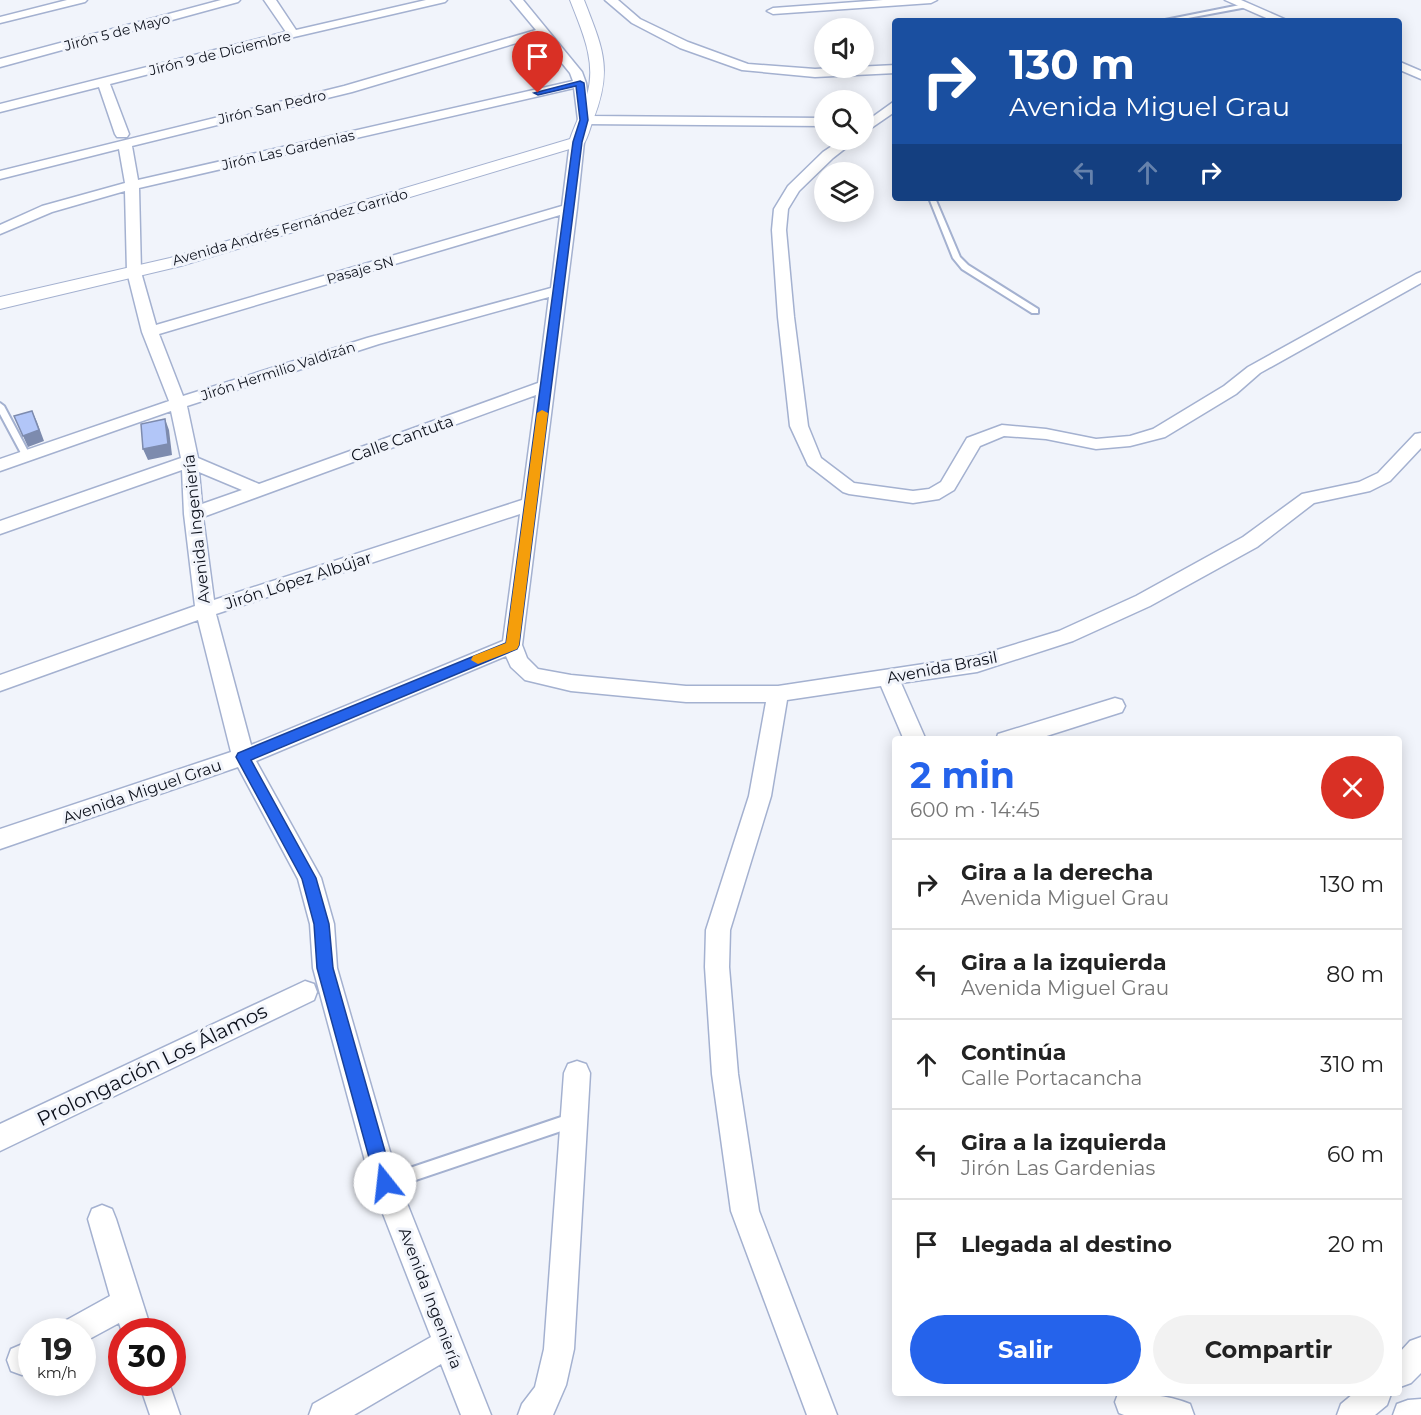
<!DOCTYPE html>
<html lang="es">
<head>
<meta charset="utf-8">
<style>
	:root { --surface:#fff; --page:#f2f2f2; --text:#222; --muted:#767676; --line:#e0e0e0; --accent:#2563eb }
	body { margin:0; font-family:Montserrat,sans-serif; background:var(--page); color:var(--text); height:100vh; display:flex; flex-direction:column; font-size:22px; white-space:nowrap }
	* { box-sizing:border-box; margin:0 }
	p { font-size:20px; color:var(--muted) }
	.icon { flex:none; width:33px; height:33px; fill:none; stroke:currentColor; stroke-width:2; stroke-linecap:round; stroke-linejoin:round }
	.map { position:relative; flex:1; overflow:hidden }
	.drawer { position:absolute; left:892px; top:736px; width:510px; height:660px; display:flex; flex-direction:column; background:var(--surface); border-radius:6px; box-shadow:0 3px 15px #0003 }
	.drawer>* { flex:none }
	.hud { position:absolute; left:892px; top:18px; width:510px; height:183px; border-radius:6px; box-shadow:0 3px 15px #0003; background:#1a4fa0; color:#fff; overflow:hidden }
	.fabs { position:absolute; left:814px; top:18px; display:grid; gap:12px }
	.fabs a { display:grid; place-items:center; width:60px; height:60px; border-radius:50%; background:var(--surface); box-shadow:0 3px 15px #0003; font-size:30px }
	.speed { position:absolute; left:18px; top:1318px; display:flex; gap:12px; font-size:30px; font-weight:700; text-align:center }
	.speed>* { display:grid; place-content:center; width:78px; height:78px; border-radius:50%; background:var(--surface); box-shadow:0 3px 15px #0003; line-height:1 }
	.speed small { font-size:15px; font-weight:400 }
	.speed .limit { border:9px solid #d22; background:#fff; color:#111 }
	.pin { position:absolute; display:grid; place-items:center; width:51px; height:51px; color:#fff; margin:-62px -26px; border-radius:50% 50% 50% 0; rotate:-45deg; box-shadow:0 0 6px #0007 }
	.pin .icon { rotate:45deg }
	.me { position:absolute; width:66px; margin:-33px; rotate:344deg; stroke-linejoin:round; filter:drop-shadow(0 0 4px #0008) }
	.turn { display:flex; align-items:center; gap:21px; height:126px; padding:0 18px; font-size:27px }
	.turn .icon { width:78px; height:78px; stroke-width:2.5 }
	.turn b { display:block; font-size:42px; line-height:51px }
	.lanes { display:flex; align-items:center; height:57px; padding:0 18px; background:#0003; justify-content:center; gap:30px; direction:ltr }
	.lanes .off { opacity:.35 }
	.round { display:grid; place-items:center; flex:none; width:63px; height:63px; border-radius:32px; background:var(--page) }
	.summary { display:flex; align-items:center; justify-content:space-between; height:102px; padding:0 18px }
	h1 { font-size:36px; font-weight:700; line-height:45px; color:var(--accent) }
	.button { display:flex; gap:12px; margin-top:auto; padding:12px 18px }
	.button a { flex:1; height:69px; border-radius:36px; background:var(--accent); color:#fff; font-size:24px; font-weight:700; line-height:69px; text-align:center }
	.button a+a { background:var(--page); color:var(--text) }
	ul { padding:0; list-style:none }
	li { display:flex; align-items:center; gap:18px; height:90px; padding:0 18px; border-top:2px solid var(--line) }
	li div { flex:1 }
	li b { display:block; font-size:22px }
	li em { font-style:normal }
	.map>svg:first-child { display:block }
	.lines { fill:none; stroke-linecap:round; stroke-linejoin:round }
	.service-casing { stroke:#a4b1d0; stroke-width:4 }
	.minor-casing { stroke:#a4b1d0; stroke-width:3 }
	.tertiary-casing { stroke:#a4b1d0; stroke-width:2 }
	.service { fill:#fff; fill-rule:evenodd }
	.minor { fill:#fff; fill-rule:evenodd }
	.tertiary { fill:#fff; fill-rule:evenodd }
	.shaded-wall { fill:#7d8bae }
	.building { fill:#b2c6f8; stroke:#7d8bae; stroke-width:1.5 }
	.route { fill:#2563eb; stroke:#184099; stroke-width:1.5 }
	.slow { fill:#f59e0b }
	.labels { text-anchor:middle; stroke-width:6; stroke-linejoin:round; paint-order:stroke }
	.far-street-label { font-size:14px; fill:#0c101b; stroke:#f1f4fb }
	.street-label { font-size:16px; fill:#0c101b; stroke:#f1f4fb }
	.near-street-label { font-size:20px; fill:#0c101b; stroke:#f1f4fb }
</style>
</head>
<body>
<div class="map">
<svg width="1421" height="1415" viewBox="0 0 1421 1415">
	<rect width="100%" height="100%" fill="#f1f4fb"/>
	<g class="lines">
		<g class="service-casing">
			<path id="service" d="M 1245,4 L 1247,5 L 1247,7 L 1172,21 L 1160,21 Z
				M 929,198 L 935,198 L 960,257 L 968,265 L 1038,309 L 1038,313 L 1032,313 L 962,269 L 953,258 Z
				M 0,403 L 4,406 L 30,455 L 29,457 L 23,457 L 22,455 L 0,414 Z
				M 573,1113 L 578,1115 L 580,1120 L 578,1125 L 573,1127 L 386,1190 L 381,1188 L 379,1183 L 381,1178 L 386,1176 Z"/>
		</g>
		<g class="minor-casing">
			<path id="minor" d="M 67,0 L 87,0 L 85,2 L 0,23 L 0,17 Z
				M 221,0 L 240,0 L 238,2 L 0,67 L 0,59 Z
				M 264,0 L 276,0 L 296,30 L 426,0 L 447,0 L 445,2 L 294,37 L 110,84 L 129,134 L 127,137 L 117,137 L 115,134 L 99,87 L 0,112 L 0,104 L 286,32 Z
				M 511,0 L 523,0 L 582,72 L 586,83 L 590,116 L 825,118 L 825,126 L 584,124 L 578,120 L 574,88 L 139,188 L 141,272 L 156,325 L 562,206 L 570,142 L 572,139 L 582,139 L 584,142 L 577,208 L 522,645 L 527,658 L 538,669 L 571,675 L 686,686 L 778,686 L 977,656 L 1059,631 L 1136,596 L 1243,537 L 1302,494 L 1359,482 L 1378,473 L 1415,434 L 1421,433 L 1421,448 L 1390,481 L 1370,491 L 1314,503 L 1257,547 L 1150,606 L 1073,641 L 977,672 L 901,683 L 926,740 L 904,740 L 881,686 L 787,700 L 771,796 L 730,930 L 729,967 L 738,1074 L 759,1211 L 837,1415 L 807,1415 L 731,1211 L 712,1074 L 705,967 L 706,930 L 749,796 L 766,702 L 686,702 L 571,691 L 525,680 L 511,667 L 506,656 L 256,761 L 321,878 L 334,924 L 337,968 L 399,1183 L 491,1415 L 461,1415 L 441,1364 L 354,1415 L 309,1415 L 313,1404 L 431,1337 L 371,1183 L 313,968 L 310,924 L 298,879 L 238,767 L 0,849 L 0,829 L 231,752 L 198,620 L 0,691 L 0,675 L 195,606 L 184,514 L 182,470 L 0,534 L 0,521 L 181,458 L 171,411 L 0,471 L 0,459 L 169,401 L 142,332 L 127,272 L 125,191 L 52,212 L 0,234 L 0,225 L 42,206 L 125,183 L 119,149 L 0,179 L 0,171 L 344,86 L 536,30 ZM 540,36 L 570,73 L 573,81 L 138,180 L 132,146 L 352,92 ZM 560,215 L 551,288 L 367,338 L 183,396 L 159,334 ZM 549,297 L 538,383 L 259,484 L 198,458 L 187,406 L 379,344 ZM 536,395 L 522,500 L 214,600 L 203,517 ZM 199,472 L 242,490 L 202,504 ZM 520,514 L 503,641 L 251,745 L 216,614 Z
				M 605,0 L 618,0 L 640,19 L 688,42 L 748,64 L 815,69 L 896,65 L 896,73 L 815,77 L 742,70 L 680,48 L 632,23 Z
				M 883,0 L 937,0 L 931,3 L 773,14 L 767,11 L 773,8 Z
				M 1225,0 L 1241,0 L 1289,21 L 1273,21 Z
				M 1400,62 L 1421,71 L 1421,79 L 1400,70 Z
				M 896,100 L 896,111 L 864,133 L 864,123 Z
				M 841,140 L 856,140 L 833,158 L 799,191 L 788,209 L 786,230 L 794,317 L 808,426 L 821,458 L 854,483 L 913,491 L 929,489 L 941,482 L 967,438 L 1002,425 L 1046,429 L 1096,439 L 1130,436 L 1153,429 L 1224,386 L 1248,367 L 1416,274 L 1421,272 L 1421,283 L 1260,373 L 1236,394 L 1165,437 L 1130,446 L 1096,449 L 1046,439 L 1004,436 L 980,446 L 954,490 L 939,499 L 913,503 L 849,494 L 843,492 L 808,465 L 790,426 L 778,317 L 772,230 L 774,209 L 788,186 L 823,152 Z
				M 1115,698 L 1122,700 L 1125,706 L 1122,712 L 1034,740 L 996,740 L 998,734 Z
				M 305,981 L 314,984 L 317,992 L 314,1000 L 0,1151 L 0,1124 Z
				M 577,1061 L 586,1064 L 590,1073 L 574,1349 L 566,1385 L 553,1415 L 518,1415 L 522,1404 L 535,1387 L 544,1349 L 564,1073 L 568,1064 Z
				M 102,1205 L 112,1209 L 116,1219 L 152,1332 L 122,1332 L 119,1323 L 82,1343 L 82,1332 L 58,1332 L 63,1322 L 110,1296 L 88,1219 L 92,1209 Z
				M 1421,1337 L 1421,1373 L 1411,1383 L 1400,1387 L 1400,1352 L 1410,1341 Z
				M 32,1340 L 32,1371 L 22,1375 L 11,1371 L 7,1360 L 11,1349 Z
				M 139,1383 L 169,1383 L 180,1415 L 150,1415 Z
				M 1118,1394 C 1144,1394 1166,1394 1190,1404 L 1194,1415 L 1124,1415 L 1119,1413 L 1115,1402 Z
				M 1353,1394 L 1391,1394 L 1387,1405 L 1375,1415 L 1337,1415 L 1341,1404 Z
				M 1421,1399 L 1421,1415 L 1393,1415 L 1397,1404 L 1408,1400 Z"/>
		</g>
		<g class="tertiary-casing">
			<path id="tertiary" d="M 570,0 L 584,0 C 603,49 613,69 593,120 C 590,128 588,138 583,145 L 181,266 L 0,309 L 0,297 L 170,258 L 570,139 C 575,124 583,110 587,95 C 597,62 582,31 570,0 Z"/>
		</g>
		<use href="#service" class="service"/>
		<use href="#minor" class="minor"/>
		<use href="#tertiary" class="tertiary"/>
	</g>
	<path class="shaded-wall" d="M 32,411 L 37,422 L 44,441 L 28,447 L 23,436 Z
		M 165,419 L 169,430 L 172,455 L 148,460 L 143,449 Z"/>
	<path class="building" d="M 32,411 L 39,430 L 23,436 L 14,416 Z
		M 165,419 L 168,444 L 143,449 L 141,424 Z"/>
	<path class="route" d="M 580,81 L 584,83 L 588,120 L 582,142 L 519,645 L 517,649 L 251,760 L 316,878 L 329,924 L 333,968 L 394,1183 L 392,1189 L 385,1192 L 379,1189 L 376,1183 L 317,968 L 314,924 L 302,879 L 236,757 L 238,753 L 506,643 L 573,142 L 580,120 L 576,86 L 538,95 L 534,93 Z"/>
	<path class="slow" d="M 542,410 L 548,413 L 519,645 L 517,649 L 478,664 L 471,660 L 473,656 L 506,643 L 537,413 Z"/>
	<g class="labels">
		<g class="far-street-label">
			<text transform="translate(117 32) rotate(-15)" y="5">Jirón 5 de Mayo</text>
			<text transform="translate(220 53) rotate(-14)" y="5">Jirón 9 de Diciembre</text>
			<text transform="translate(272 107) rotate(-13)" y="5">Jirón San Pedro</text>
			<text transform="translate(288 150) rotate(-13)" y="5">Jirón Las Gardenias</text>
			<text transform="translate(290 227) rotate(-16)" y="5">Avenida Andrés Fernández Garrido</text>
			<text transform="translate(360 270) rotate(-16)" y="5">Pasaje SN</text>
			<text transform="translate(278 371) rotate(-18)" y="5">Jirón Hermilio Valdizán</text>
		</g>
		<g class="street-label">
			<text transform="translate(402 438) rotate(-20)" y="6">Calle Cantuta</text>
			<text transform="translate(196 529) rotate(-96)" y="6">Avenida Ingeniería</text>
			<text transform="translate(298 580) rotate(-18)" y="6">Jirón López Albújar</text>
			<text transform="translate(942 667) rotate(-11)" y="6">Avenida Brasil</text>
			<text transform="translate(142 791) rotate(-19)" y="6">Avenida Miguel Grau</text>
			<text transform="translate(431 1298) rotate(69)" y="6">Avenida Ingeniería</text>
		</g>
		<g class="near-street-label">
			<text transform="translate(152 1065) rotate(-26)" y="7">Prolongación Los Álamos</text>
		</g>
	</g>
</svg>
<div class="fabs">
<a><svg class="icon" aria-label="sound" viewBox="0 0 24 24"><path d="M4 9h4l5-4v14l-5-4H4zM17 9q2 3 0 6"/></svg></a>
<a><svg class="icon" aria-label="search" viewBox="0 0 24 24"><circle cx="10" cy="10" r="6"/><path d="M15 15l6 6"/></svg></a>
<a><svg class="icon" aria-label="layers" viewBox="0 0 24 24"><path d="M12 4l9 5-9 5-9-5zM3 14l9 5 9-5"/></svg></a>
</div>
<div class="speed"><div>19<small>km/h</small></div><div class="limit">30</div></div>
<div class="pin" style="left:538px;top:93px;background:#d93025"><svg class="icon" aria-label="arrive" viewBox="0 0 24 24"><path d="M6 21V4h12l-3 4 3 4H6"/></svg></div>
<svg class="me" style="left:385px;top:1183px" viewBox="-20 -20 40 40"><circle r="19" fill="#fff"/><path d="M0-13L10 11 0 6-10 11z" fill="#2563eb"/></svg>
<div class="hud">
<div class="turn"><svg class="icon" aria-label="right" viewBox="0 0 24 24"><path d="M7 20v-9h11M14 6l5 5-5 5"/></svg><div><b>130 m</b>Avenida Miguel Grau</div></div>
<div class="lanes"><svg class="icon off" aria-label="left" viewBox="0 0 24 24"><path d="M17 20v-9H6M10 6l-5 5 5 5"/></svg><svg class="icon off" aria-label="ahead" viewBox="0 0 24 24"><path d="M12 20V5M6 11l6-6 6 6"/></svg><svg class="icon" aria-label="right" viewBox="0 0 24 24"><path d="M7 20v-9h11M14 6l5 5-5 5"/></svg></div>
</div>
<section class="drawer">
<div class="summary"><div><h1>2 min</h1><p>600 m · 14:45</p></div><a class="round" style="background:#d93025;color:#fff"><svg class="icon" aria-label="close" viewBox="0 0 24 24"><path d="M6 6l12 12M18 6L6 18"/></svg></a></div>
<ul>
<li><svg class="icon" aria-label="right" viewBox="0 0 24 24"><path d="M7 20v-9h11M14 6l5 5-5 5"/></svg><div><b>Gira a la derecha</b><p>Avenida Miguel Grau</p></div><em>130 m</em></li>
<li><svg class="icon" aria-label="left" viewBox="0 0 24 24"><path d="M17 20v-9H6M10 6l-5 5 5 5"/></svg><div><b>Gira a la izquierda</b><p>Avenida Miguel Grau</p></div><em>80 m</em></li>
<li><svg class="icon" aria-label="ahead" viewBox="0 0 24 24"><path d="M12 20V5M6 11l6-6 6 6"/></svg><div><b>Continúa</b><p>Calle Portacancha</p></div><em>310 m</em></li>
<li><svg class="icon" aria-label="left" viewBox="0 0 24 24"><path d="M17 20v-9H6M10 6l-5 5 5 5"/></svg><div><b>Gira a la izquierda</b><p>Jirón Las Gardenias</p></div><em>60 m</em></li>
<li><svg class="icon" aria-label="arrive" viewBox="0 0 24 24"><path d="M6 21V4h12l-3 4 3 4H6"/></svg><div><b>Llegada al destino</b></div><em>20 m</em></li>
</ul>
<div class="button"><a>Salir</a><a>Compartir</a></div>
</section>
</div>
</body>
</html>
